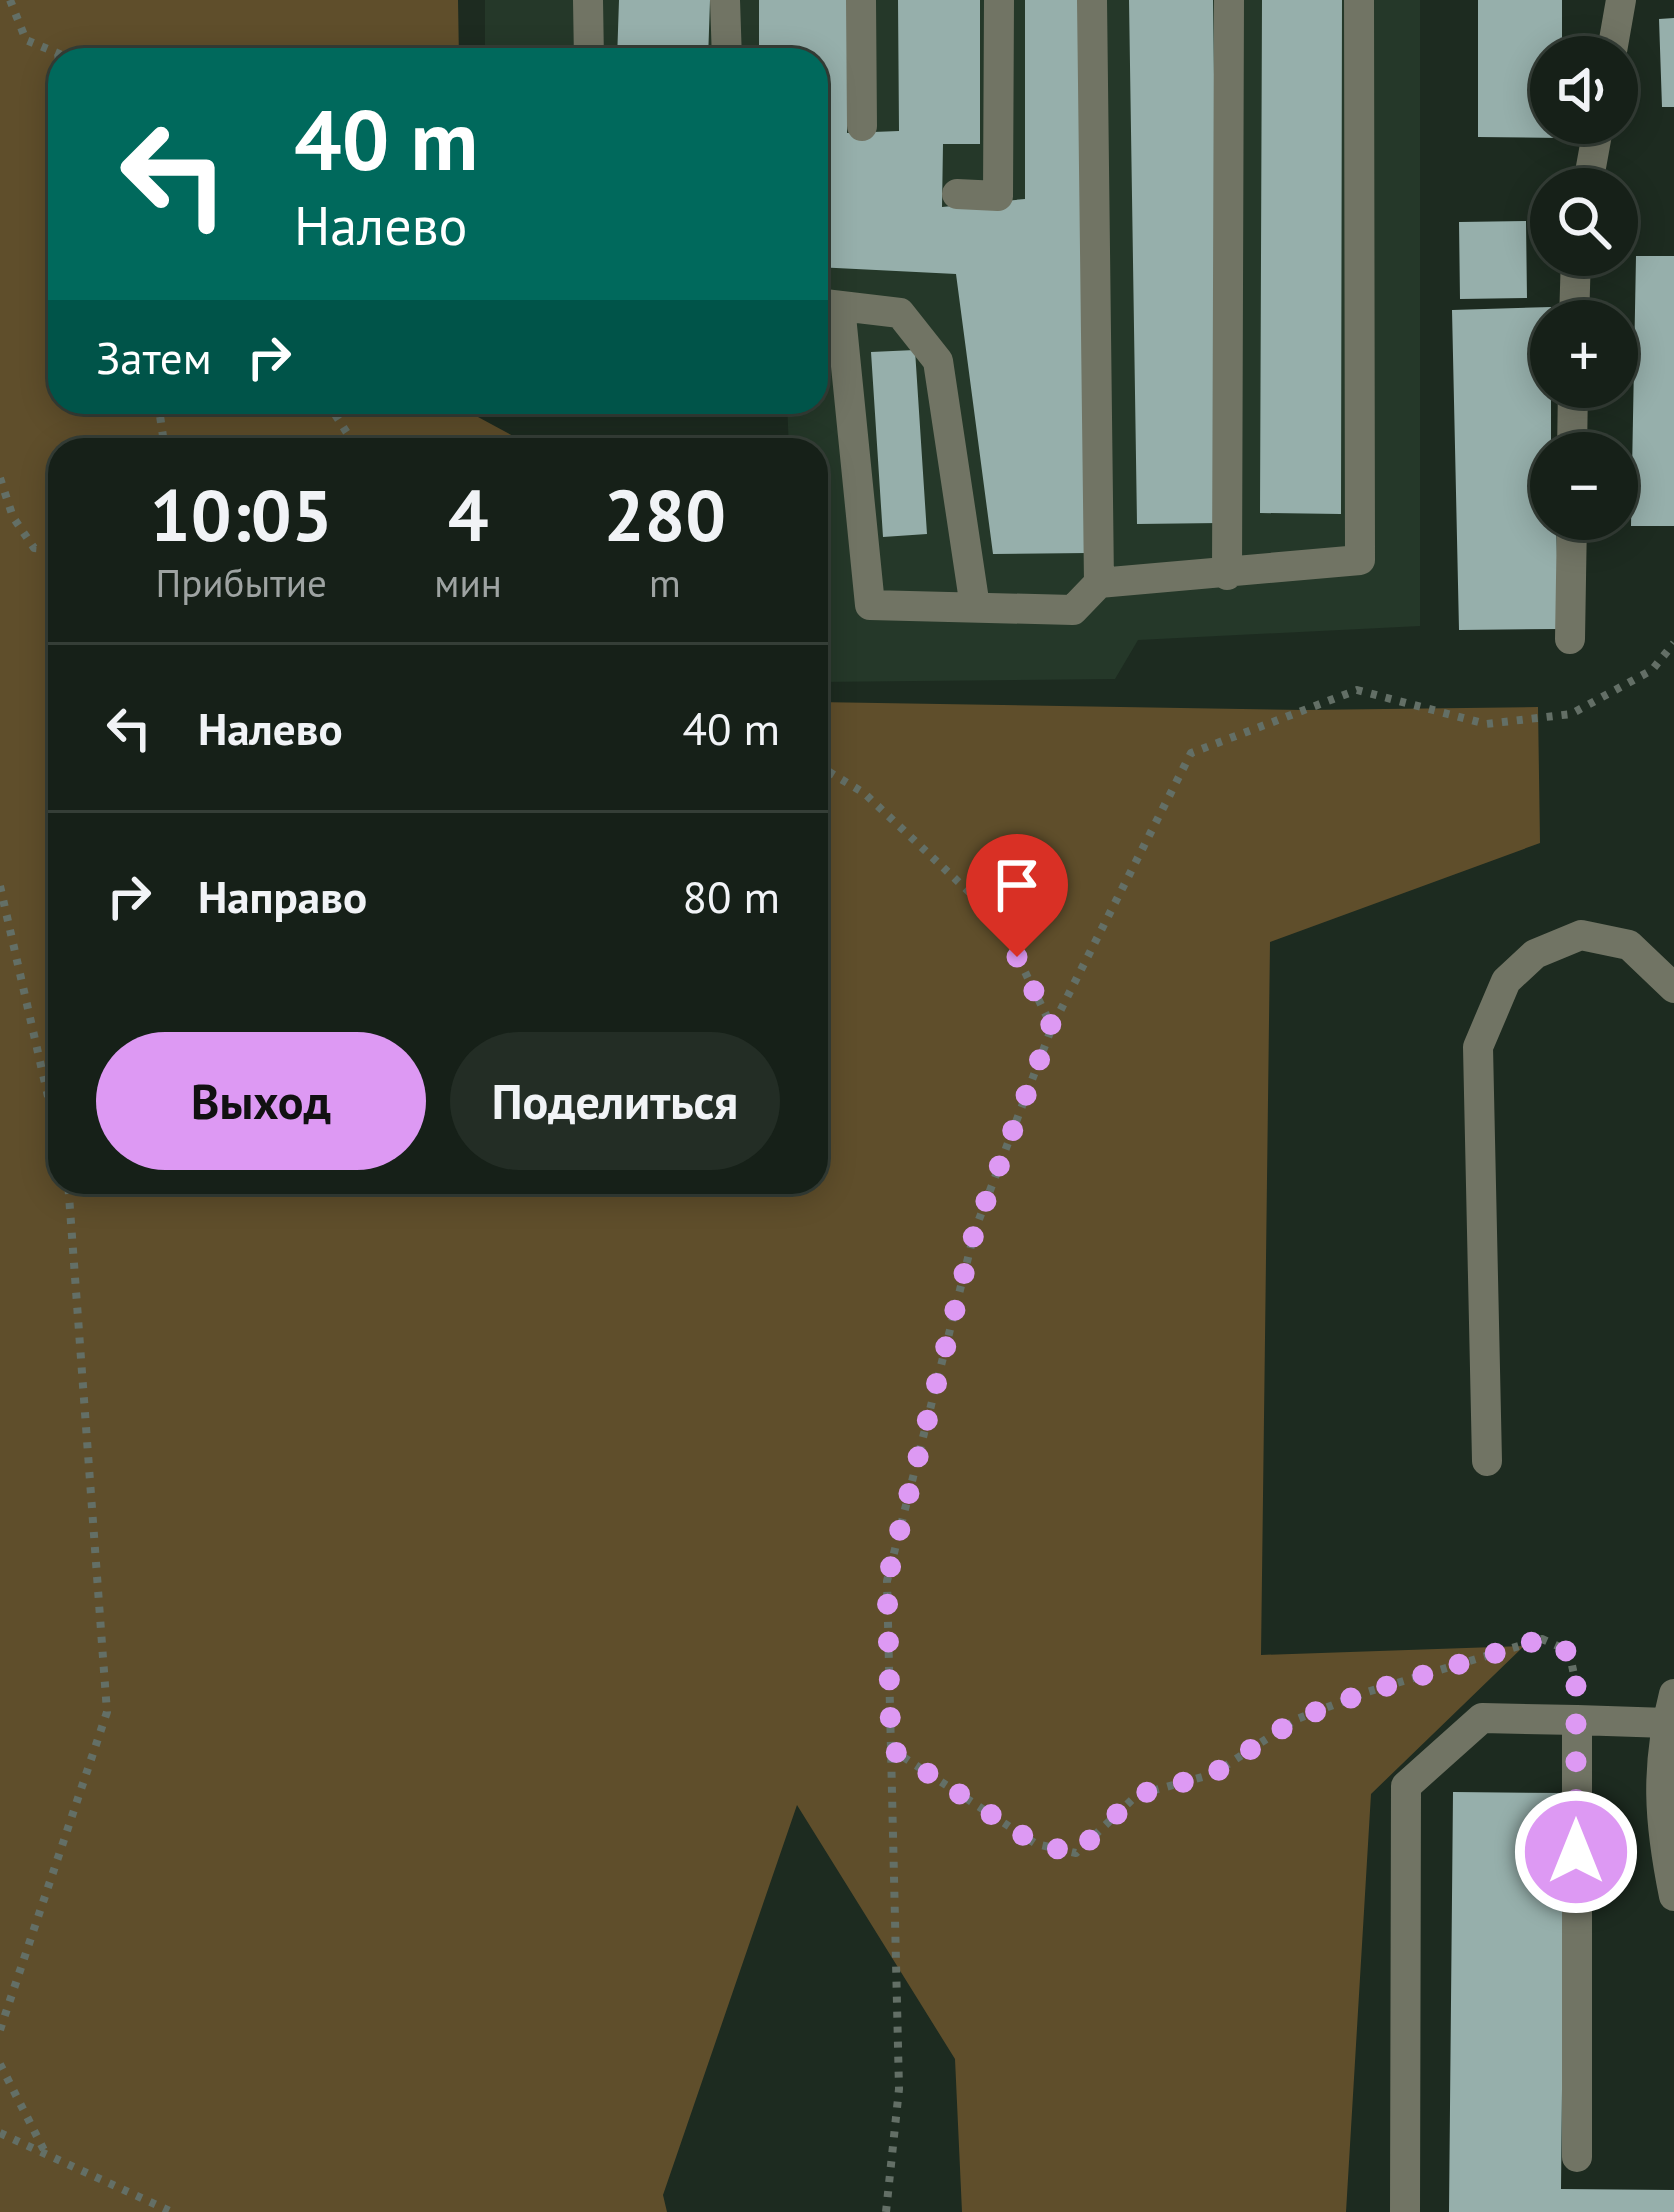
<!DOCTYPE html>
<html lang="ru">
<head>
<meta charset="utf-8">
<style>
	:root { --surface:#162018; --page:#232d25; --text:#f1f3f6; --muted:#9ea3a2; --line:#353e37; --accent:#dd99f3 }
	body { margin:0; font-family:"PT Sans",sans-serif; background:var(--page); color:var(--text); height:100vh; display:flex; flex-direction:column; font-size:45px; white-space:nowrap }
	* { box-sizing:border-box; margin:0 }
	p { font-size:39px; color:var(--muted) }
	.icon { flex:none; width:66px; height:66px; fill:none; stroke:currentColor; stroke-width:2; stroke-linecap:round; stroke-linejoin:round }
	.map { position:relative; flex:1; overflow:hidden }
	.details { position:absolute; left:48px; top:438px; width:780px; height:756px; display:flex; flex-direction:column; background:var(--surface); border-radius:36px; box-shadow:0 6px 30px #0003,0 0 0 3px var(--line) }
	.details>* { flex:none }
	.guide { position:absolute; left:48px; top:48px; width:780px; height:366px; border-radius:36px; box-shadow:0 6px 30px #0003,0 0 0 3px var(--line); background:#00695c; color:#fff; overflow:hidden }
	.tools { position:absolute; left:1530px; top:36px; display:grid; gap:24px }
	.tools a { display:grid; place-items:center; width:108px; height:108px; border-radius:50%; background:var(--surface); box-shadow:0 6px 30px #0003,0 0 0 3px var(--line); font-size:60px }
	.pin { position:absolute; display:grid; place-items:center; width:102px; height:102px; color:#fff; margin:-123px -51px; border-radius:50% 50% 50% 0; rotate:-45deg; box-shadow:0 0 12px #0007 }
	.pin .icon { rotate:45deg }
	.me { position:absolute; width:132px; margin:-66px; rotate:0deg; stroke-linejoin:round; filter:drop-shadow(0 0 9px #0008) }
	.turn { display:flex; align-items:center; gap:42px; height:252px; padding:0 48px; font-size:54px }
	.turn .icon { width:156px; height:156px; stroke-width:2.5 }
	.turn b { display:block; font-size:84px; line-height:102px }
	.then { display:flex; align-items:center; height:114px; padding:0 48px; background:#0003; gap:24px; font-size:45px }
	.eta { display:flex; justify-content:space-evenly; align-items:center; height:204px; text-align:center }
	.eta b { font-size:72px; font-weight:800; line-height:84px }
	.cta { display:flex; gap:24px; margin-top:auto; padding:24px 48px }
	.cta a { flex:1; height:138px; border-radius:72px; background:var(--accent); color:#111; font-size:48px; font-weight:800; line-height:138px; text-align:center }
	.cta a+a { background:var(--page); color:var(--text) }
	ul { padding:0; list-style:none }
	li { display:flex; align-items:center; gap:36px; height:168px; padding:0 48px; border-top:3px solid var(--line) }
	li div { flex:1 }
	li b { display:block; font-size:45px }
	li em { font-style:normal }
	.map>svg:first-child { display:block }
	.built { fill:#253829 }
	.forest { fill:#5f4e2b }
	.building { fill:#96afab }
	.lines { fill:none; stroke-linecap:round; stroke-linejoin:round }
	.path { stroke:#636f66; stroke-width:8; stroke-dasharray:6 9; stroke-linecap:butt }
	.minor { stroke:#717464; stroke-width:30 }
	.route { stroke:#dd99f3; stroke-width:21; stroke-dasharray:0 37.8 }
</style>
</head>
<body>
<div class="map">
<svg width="1674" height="2212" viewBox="0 0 1674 2212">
	<rect width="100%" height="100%" fill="#1d2b20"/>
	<path class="built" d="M 485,0 L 1420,0 L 1420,626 L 1138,640 L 1115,679 L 816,682 L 816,450 L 789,450 L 787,402 L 816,402 L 816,60 L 485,60 Z"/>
	<path class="forest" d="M 0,0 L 458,0 L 459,60 L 60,60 L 60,402 L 476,402 L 478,417 L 539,450 L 60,450 L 60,1182 L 816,1182 L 816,702 L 1304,710 L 1538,707 L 1540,843 L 1270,942 L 1261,1655 L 1524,1646 L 1371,1794 L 1346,2212 L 962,2212 L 955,2059 L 797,1805 L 663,2195 L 667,2212 L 0,2212 Z"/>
	<path class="building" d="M 619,0 L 710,0 L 708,60 L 617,60 Z
		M 759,0 L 847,0 L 847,133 L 899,131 L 898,0 L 980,0 L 980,144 L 943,144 L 942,207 L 1025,199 L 1025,0 L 1082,0 L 1088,553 L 993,554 L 956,274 L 816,267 L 816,60 L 759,60 Z
		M 1129,0 L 1213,0 L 1220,523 L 1137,524 Z
		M 1262,0 L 1342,0 L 1341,514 L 1260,513 Z
		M 1478,0 L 1562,0 L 1562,57 L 1551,57 L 1551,123 L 1562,123 L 1562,138 L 1478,137 Z
		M 1674,18 L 1674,107 L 1662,107 L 1659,19 Z
		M 1526,221 L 1527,298 L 1460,299 L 1459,222 Z
		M 1636,256 L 1674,256 L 1674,526 L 1631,526 Z
		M 1551,307 L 1551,519 L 1556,519 L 1559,629 L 1459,630 L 1452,310 Z
		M 915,350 L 927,534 L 883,537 L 871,352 Z
		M 1453,1792 L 1565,1793 L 1561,2189 L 1674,2190 L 1674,2212 L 1449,2212 Z"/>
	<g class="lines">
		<path class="path" d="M 10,0 L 26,40 L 74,60
			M 58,54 L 60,68
			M 158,402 L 165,450
			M 327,402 L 358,450
			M 0,478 L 13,517 L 34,548 L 60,550
			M 816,764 L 864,793 L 1000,921 L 1051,1025
			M 0,886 L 60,1149
			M 891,1749 L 1036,1844 L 1076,1853 L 1137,1795 L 1213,1774 L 1297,1719 L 1364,1693 L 1542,1639 L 1569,1651 L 1577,1689
			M 0,2030 L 107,1712 L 68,1182
			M 0,2064 L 46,2154
			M 0,2133 L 172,2212
			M 886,2212 L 899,2089 L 887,1581 L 975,1230 L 1052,1027 L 1191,753 L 1357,690 L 1486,724 L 1571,714 L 1652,670 L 1674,643"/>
		<path class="minor" d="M 588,0 L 589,60
			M 725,0 L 727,60
			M 861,0 L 862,126
			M 1611,57 L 1621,0
			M 1587,189 L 1599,123
			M 957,194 L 998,196 L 999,0
			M 816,303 L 900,313 L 938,361 L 975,607
			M 840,306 L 870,605 L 1073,610 L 1099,583 L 1092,0
			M 1574,321 L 1576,255
			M 1572,453 L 1573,387
			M 1227,575 L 1229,0
			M 1099,583 L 1360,560 L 1359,0
			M 1570,639 L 1572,519
			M 1487,1461 L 1478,1047 L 1506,981 L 1535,954 L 1581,935 L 1629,945 L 1674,988
			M 1674,1694 C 1655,1768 1659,1822 1674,1896
			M 1577,2157 L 1577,1720 L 1667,1723
			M 1405,2212 L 1406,1786 L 1482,1718 L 1577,1720"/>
	</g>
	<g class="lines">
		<path class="route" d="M 1017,957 L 1052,1027 L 975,1230 L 887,1581 L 891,1749 L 1036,1844 L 1076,1853 L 1137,1795 L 1213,1774 L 1297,1719 L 1364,1693 L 1542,1639 L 1568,1652 L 1576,1676 L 1576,1852"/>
	</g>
</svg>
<div class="tools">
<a><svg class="icon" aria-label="sound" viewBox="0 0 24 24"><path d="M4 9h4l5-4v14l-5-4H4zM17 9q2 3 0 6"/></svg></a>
<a><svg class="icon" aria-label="search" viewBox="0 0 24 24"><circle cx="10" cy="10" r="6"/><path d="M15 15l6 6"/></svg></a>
<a>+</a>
<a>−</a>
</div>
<div class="pin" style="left:1017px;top:957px;background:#d93025"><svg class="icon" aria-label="arrive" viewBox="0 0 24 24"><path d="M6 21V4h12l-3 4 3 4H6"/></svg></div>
<svg class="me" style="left:1576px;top:1852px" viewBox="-20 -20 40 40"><circle r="17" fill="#dd99f3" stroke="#fff" stroke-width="3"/><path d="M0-11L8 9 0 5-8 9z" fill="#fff"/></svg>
<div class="guide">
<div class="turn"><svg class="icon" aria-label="left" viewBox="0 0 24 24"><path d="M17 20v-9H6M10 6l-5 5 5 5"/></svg><div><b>40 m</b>Налево</div></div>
<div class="then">Затем<svg class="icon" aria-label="right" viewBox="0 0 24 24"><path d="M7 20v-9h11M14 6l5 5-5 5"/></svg></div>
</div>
<section class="details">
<div class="eta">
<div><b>10:05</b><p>Прибытие</p></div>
<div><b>4</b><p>мин</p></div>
<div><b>280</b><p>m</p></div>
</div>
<ul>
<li><svg class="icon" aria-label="left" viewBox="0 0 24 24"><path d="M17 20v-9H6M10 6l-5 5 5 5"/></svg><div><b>Налево</b></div><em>40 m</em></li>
<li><svg class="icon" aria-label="right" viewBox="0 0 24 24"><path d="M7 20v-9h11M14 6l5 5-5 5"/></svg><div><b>Направо</b></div><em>80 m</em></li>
</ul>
<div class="cta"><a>Выход</a><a>Поделиться</a></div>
</section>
</div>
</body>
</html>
